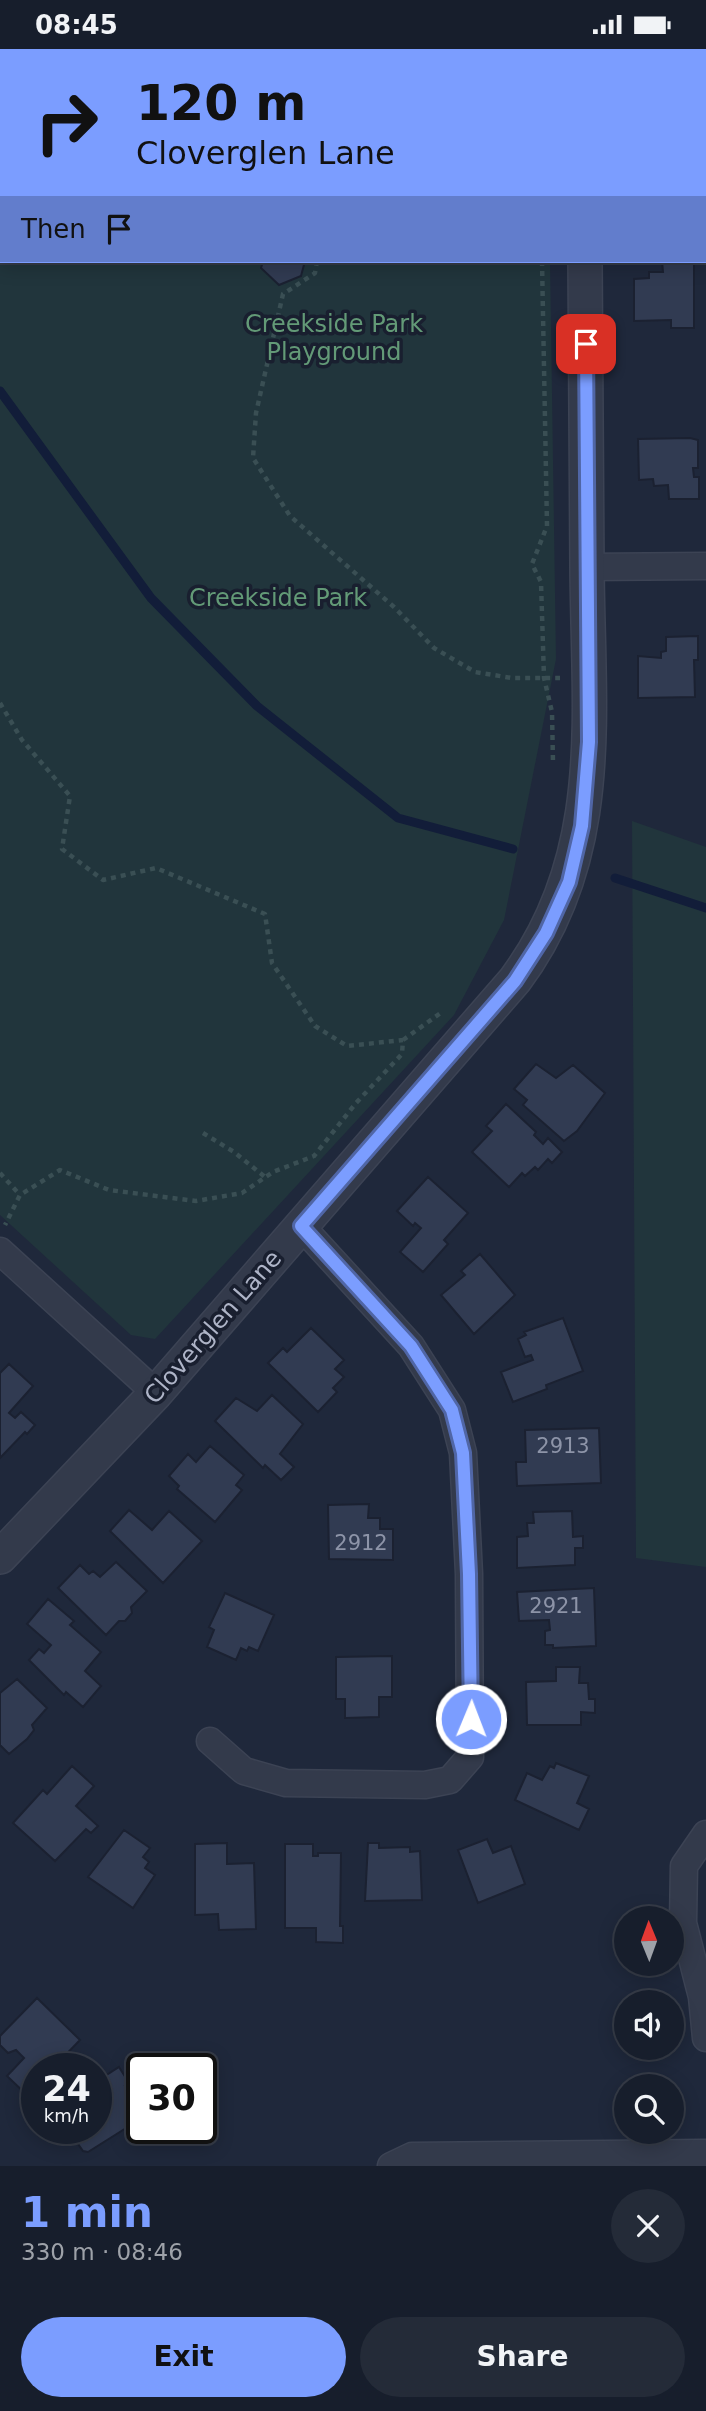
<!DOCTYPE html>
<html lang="en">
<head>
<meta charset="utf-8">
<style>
	:root { --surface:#171e2c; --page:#242b38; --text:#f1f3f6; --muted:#9ea2a9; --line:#363c48; --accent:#7b9dff }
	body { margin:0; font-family:"DejaVu Sans",sans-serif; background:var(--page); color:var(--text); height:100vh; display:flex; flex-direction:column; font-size:26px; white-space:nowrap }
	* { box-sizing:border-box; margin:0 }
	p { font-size:23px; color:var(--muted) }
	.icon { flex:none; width:38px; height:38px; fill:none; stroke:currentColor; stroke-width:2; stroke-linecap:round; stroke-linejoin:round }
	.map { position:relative; height:2117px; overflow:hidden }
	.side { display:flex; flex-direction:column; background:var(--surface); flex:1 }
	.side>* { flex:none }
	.top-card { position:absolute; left:0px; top:0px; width:707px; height:214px; box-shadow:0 4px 18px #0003,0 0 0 2px var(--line); background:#7b9dff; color:#111; overflow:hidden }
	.needle { width:46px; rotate:359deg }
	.buttons { position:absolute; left:614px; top:1857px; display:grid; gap:14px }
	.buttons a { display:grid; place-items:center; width:70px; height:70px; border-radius:50%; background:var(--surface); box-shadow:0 4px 18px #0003,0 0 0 2px var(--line); font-size:35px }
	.speed { position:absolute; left:21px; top:2004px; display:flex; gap:14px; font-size:35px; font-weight:700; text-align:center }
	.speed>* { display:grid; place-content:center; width:91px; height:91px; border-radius:50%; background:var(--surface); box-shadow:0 4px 18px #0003,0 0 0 2px var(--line); line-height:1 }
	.speed small { font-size:18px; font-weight:400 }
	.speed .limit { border:4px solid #111; border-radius:10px; background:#fff; color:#111 }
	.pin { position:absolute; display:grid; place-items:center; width:60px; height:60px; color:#fff; margin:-30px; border-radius:14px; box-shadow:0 4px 10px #0006 }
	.me { position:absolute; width:77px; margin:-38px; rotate:1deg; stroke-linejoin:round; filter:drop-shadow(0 0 5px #0008) }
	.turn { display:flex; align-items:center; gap:24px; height:147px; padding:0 21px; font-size:32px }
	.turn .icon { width:91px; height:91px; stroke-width:2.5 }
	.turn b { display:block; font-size:49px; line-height:60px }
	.then { display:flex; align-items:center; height:66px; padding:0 21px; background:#0003; gap:14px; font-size:26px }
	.round { display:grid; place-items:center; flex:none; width:74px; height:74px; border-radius:37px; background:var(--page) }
	.headline { display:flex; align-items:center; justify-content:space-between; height:119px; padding:0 21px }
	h1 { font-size:42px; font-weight:600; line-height:52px; color:var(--accent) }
	.cta { display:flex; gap:14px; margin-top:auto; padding:14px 21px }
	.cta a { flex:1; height:80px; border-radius:42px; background:var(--accent); color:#111; font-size:28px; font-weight:600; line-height:80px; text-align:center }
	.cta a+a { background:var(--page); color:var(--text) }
	.status { display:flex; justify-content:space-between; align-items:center; height:49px; padding:0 35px; background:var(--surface); direction:ltr }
	.status svg { height:19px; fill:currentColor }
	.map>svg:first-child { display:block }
	.green { fill:#21353c }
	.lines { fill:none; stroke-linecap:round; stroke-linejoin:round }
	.stream { stroke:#121d39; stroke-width:9 }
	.building { fill:#313b52; stroke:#1b2131; stroke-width:2 }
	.minor-casing { stroke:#3c4354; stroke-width:29 }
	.tertiary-casing { stroke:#3c4354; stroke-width:36 }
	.path { stroke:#3a4f54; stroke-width:4.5; stroke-dasharray:5 5; stroke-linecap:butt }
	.minor { stroke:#333a4b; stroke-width:26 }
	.tertiary { stroke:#333a4b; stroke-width:33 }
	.route-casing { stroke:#5066a6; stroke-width:18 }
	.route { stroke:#7b9dff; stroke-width:12 }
	.labels { text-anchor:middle; stroke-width:7; stroke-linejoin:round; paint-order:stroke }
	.number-label { font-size:21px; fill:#8d94a8 }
	.park-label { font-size:24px; fill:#639a77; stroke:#191f2f }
	.street-label { font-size:24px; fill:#aeb4c7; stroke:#191f2f }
</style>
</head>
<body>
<div class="status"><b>08:45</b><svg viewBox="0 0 49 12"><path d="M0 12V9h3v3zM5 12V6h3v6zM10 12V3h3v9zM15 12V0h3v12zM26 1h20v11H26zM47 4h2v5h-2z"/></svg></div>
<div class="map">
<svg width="706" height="2117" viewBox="0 0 706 2117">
	<rect width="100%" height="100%" fill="#1f283b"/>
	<path class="green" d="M 0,0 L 271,2 L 2,2 L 2,212 L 550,212 L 556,610 L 504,871 L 454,966 L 155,1290 L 131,1286 L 0,1166 Z
		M 632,772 L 706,798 L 706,1518 L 636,1509 Z"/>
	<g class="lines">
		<path class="stream" d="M 0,342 L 151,549 L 257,657 L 398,769 L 513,800
			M 615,829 L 706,859"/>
	</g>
	<path class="building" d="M 634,0 L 690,0 L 690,2 L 634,2 Z
		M 263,212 L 305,212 L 301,227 L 279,236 L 261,219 Z
		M 662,212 L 694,212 L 694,279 L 671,279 L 671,271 L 634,272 L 634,230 L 649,229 L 649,223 L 663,223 Z
		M 690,389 L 698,391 L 698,419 L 693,419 L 694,428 L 699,428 L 699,450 L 669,450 L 668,436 L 654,437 L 653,430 L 639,431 L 638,390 Z
		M 698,587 L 698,611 L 694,611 L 695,648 L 638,649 L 638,607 L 661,609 L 661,603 L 666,602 L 666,588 Z
		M 536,1015 L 556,1029 L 573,1016 L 605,1044 L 577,1082 L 564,1092 L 523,1056 L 527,1051 L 514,1040 Z
		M 506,1055 L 536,1083 L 534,1086 L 543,1095 L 548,1089 L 562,1103 L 552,1114 L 548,1110 L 538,1121 L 535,1118 L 525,1127 L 522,1124 L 509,1138 L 472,1103 L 492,1082 L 486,1077 Z
		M 428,1128 L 468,1164 L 444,1191 L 448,1195 L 423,1223 L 400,1203 L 421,1179 L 415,1174 L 413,1177 L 397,1162 Z
		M 480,1205 L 515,1246 L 474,1285 L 441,1246 L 465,1226 L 461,1222 Z
		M 563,1269 L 583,1322 L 546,1336 L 547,1340 L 513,1353 L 501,1323 L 533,1311 L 531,1306 L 525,1308 L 518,1290 L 526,1286 L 524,1283 Z
		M 311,1279 L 344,1311 L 335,1320 L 344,1328 L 333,1339 L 337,1343 L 318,1363 L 268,1314 L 283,1299 L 287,1303 Z
		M 9,1315 L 33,1337 L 9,1364 L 15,1369 L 21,1363 L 35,1376 L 27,1385 L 25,1383 L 0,1409 L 0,1324 Z
		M 272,1346 L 303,1375 L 280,1405 L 294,1418 L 281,1431 L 265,1416 L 263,1419 L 215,1372 L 236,1349 L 257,1362 Z
		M 599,1379 L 601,1434 L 517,1437 L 516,1413 L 526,1413 L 525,1381 Z
		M 210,1397 L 244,1426 L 236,1436 L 242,1441 L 215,1473 L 177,1440 L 179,1437 L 169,1427 L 188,1405 L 196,1413 Z
		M 369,1455 L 368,1469 L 380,1469 L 380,1480 L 393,1480 L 393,1511 L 329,1510 L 328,1456 Z
		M 129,1461 L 152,1481 L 169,1462 L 202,1492 L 163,1534 L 110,1482 Z
		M 572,1462 L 573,1488 L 583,1487 L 583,1499 L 575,1499 L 575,1516 L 517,1519 L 517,1488 L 528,1487 L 527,1474 L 534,1474 L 533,1463 Z
		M 116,1513 L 147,1542 L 131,1558 L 132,1564 L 125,1572 L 119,1572 L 106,1586 L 58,1539 L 80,1516 L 89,1525 L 93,1522 L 100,1528 Z
		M 594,1539 L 596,1597 L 553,1599 L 553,1596 L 545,1596 L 545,1582 L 550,1581 L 549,1571 L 519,1572 L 517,1543 Z
		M 225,1544 L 274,1566 L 258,1602 L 249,1598 L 247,1602 L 241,1599 L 236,1611 L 207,1598 L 214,1581 L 209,1578 Z
		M 48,1550 L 74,1572 L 70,1576 L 101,1603 L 85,1622 L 101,1637 L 83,1658 L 66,1643 L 64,1646 L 29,1611 L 39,1600 L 44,1604 L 51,1596 L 27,1575 Z
		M 392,1607 L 392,1648 L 379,1648 L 379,1668 L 345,1669 L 345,1650 L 336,1650 L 336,1608 Z
		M 556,1618 L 580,1618 L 579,1634 L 588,1634 L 589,1650 L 595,1650 L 595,1664 L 581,1663 L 581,1676 L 527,1676 L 526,1633 L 556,1632 Z
		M 17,1630 L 47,1659 L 32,1676 L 34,1681 L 27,1690 L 9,1705 L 0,1696 L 0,1644 Z
		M 556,1714 L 589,1727 L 577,1754 L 589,1760 L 579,1781 L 515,1751 L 527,1724 L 542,1731 L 550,1717 L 554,1719 Z
		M 72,1717 L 94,1737 L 76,1757 L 98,1777 L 91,1784 L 86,1780 L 55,1812 L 13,1774 L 43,1741 L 47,1745 Z
		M 124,1781 L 150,1799 L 143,1808 L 149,1813 L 145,1819 L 155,1826 L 133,1859 L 88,1828 Z
		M 487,1790 L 493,1804 L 511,1797 L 525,1835 L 478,1854 L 458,1801 Z
		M 227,1794 L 227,1815 L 254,1814 L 256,1880 L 219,1881 L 218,1865 L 195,1866 L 195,1795 Z
		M 368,1794 L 379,1794 L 379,1799 L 410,1798 L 410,1803 L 420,1802 L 422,1851 L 365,1852 Z
		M 285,1795 L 313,1795 L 313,1807 L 318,1807 L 318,1804 L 341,1804 L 340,1877 L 343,1877 L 343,1894 L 316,1893 L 316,1879 L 285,1879 Z
		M 37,1949 L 80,1991 L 52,2020 L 37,2020 L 37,2040 L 29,2048 L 7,2027 L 24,2009 L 16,2001 L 8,2004 L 0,1996 L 0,1987 Z
		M 119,2018 L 129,2034 L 125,2037 L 142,2064 L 142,2069 L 88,2103 L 83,2102 L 76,2092 L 75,2084 L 62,2092 L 54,2079 L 96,2079 L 96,2027 L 99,2025 L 102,2029 Z"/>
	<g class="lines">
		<g class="minor-casing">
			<path id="minor" d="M 705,143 L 706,143
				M 587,518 L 706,517
				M 0,1202 L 156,1344
				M 210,1692 L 244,1722 L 286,1734 L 425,1736 L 450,1731 L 470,1708 L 469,1525 L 463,1404 L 452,1361 L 411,1297 L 301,1177
				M 706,1785 L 684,1817 L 683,1874 L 702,1948 L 706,1989
				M 391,2117 L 412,2107 L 704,2104"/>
		</g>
		<g class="tertiary-casing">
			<path id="tertiary" d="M 581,0 L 581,2
				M 0,1508 L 156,1344 L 515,931 C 608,806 588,666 587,519 C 586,416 586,314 585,212"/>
		</g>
		<path class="path" d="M 317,212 L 315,224 L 283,245 L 256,364 L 253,409 L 290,467 L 394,558 L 434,599 L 475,623 L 512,629 L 560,629
			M 542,212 L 547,477 L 532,515 L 541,533 L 544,629 L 552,663 L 553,714
			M 0,654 L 22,691 L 70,747 L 62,800 L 103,831 L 156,819 L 265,865 L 272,914 L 315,977 L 347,997 L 403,991 L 402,1005 L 356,1054 L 314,1107 L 273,1123 L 242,1144 L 196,1152 L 109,1141 L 60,1121 L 20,1146 L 5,1176
			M 403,991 L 442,963
			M 203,1084 L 234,1103 L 265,1128
			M 0,1124 L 20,1146"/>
		<use href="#minor" class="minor"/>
		<use href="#tertiary" class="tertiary"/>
	</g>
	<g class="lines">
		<g class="route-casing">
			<path id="route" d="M 471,1670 L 469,1525 L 463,1404 L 452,1361 L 411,1297 L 301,1177 L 515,932 L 546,884 L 569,833 L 582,777 L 589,693 L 586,295"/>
		</g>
		<use href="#route" class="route"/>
	</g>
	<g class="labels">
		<g class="number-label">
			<text x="563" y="1404">2913</text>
			<text x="361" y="1501">2912</text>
			<text x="556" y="1564">2921</text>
		</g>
		<g class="park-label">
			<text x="334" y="283">Creekside Park<tspan x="334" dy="28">Playground</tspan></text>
			<text x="278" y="557">Creekside Park</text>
		</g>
		<g class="street-label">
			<text transform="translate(213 1278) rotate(-49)" y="8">Cloverglen Lane</text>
		</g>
	</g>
</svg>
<div class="buttons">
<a><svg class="needle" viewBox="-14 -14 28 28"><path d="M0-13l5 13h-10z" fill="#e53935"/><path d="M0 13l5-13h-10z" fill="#9ea2a9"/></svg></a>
<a><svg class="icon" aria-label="sound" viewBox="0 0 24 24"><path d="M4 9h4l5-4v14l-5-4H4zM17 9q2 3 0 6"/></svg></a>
<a><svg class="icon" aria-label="search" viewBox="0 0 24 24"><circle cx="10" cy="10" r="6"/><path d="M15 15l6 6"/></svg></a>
</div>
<div class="speed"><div>24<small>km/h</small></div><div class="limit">30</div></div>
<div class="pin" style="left:586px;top:295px;background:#d93025"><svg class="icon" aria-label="arrive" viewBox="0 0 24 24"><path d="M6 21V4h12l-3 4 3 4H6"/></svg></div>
<svg class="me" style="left:471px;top:1670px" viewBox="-20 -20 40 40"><circle r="17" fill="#7b9dff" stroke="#fff" stroke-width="3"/><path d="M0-11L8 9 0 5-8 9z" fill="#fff"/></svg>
<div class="top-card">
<div class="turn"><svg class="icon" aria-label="right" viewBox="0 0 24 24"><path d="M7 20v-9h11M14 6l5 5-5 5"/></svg><div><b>120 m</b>Cloverglen Lane</div></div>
<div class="then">Then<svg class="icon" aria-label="arrive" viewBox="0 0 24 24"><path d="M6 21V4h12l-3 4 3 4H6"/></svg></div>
</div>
</div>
<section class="side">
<div class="headline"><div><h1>1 min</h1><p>330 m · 08:46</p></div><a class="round"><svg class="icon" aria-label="close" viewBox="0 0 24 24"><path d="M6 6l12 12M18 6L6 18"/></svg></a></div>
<div class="cta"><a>Exit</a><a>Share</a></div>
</section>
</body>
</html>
